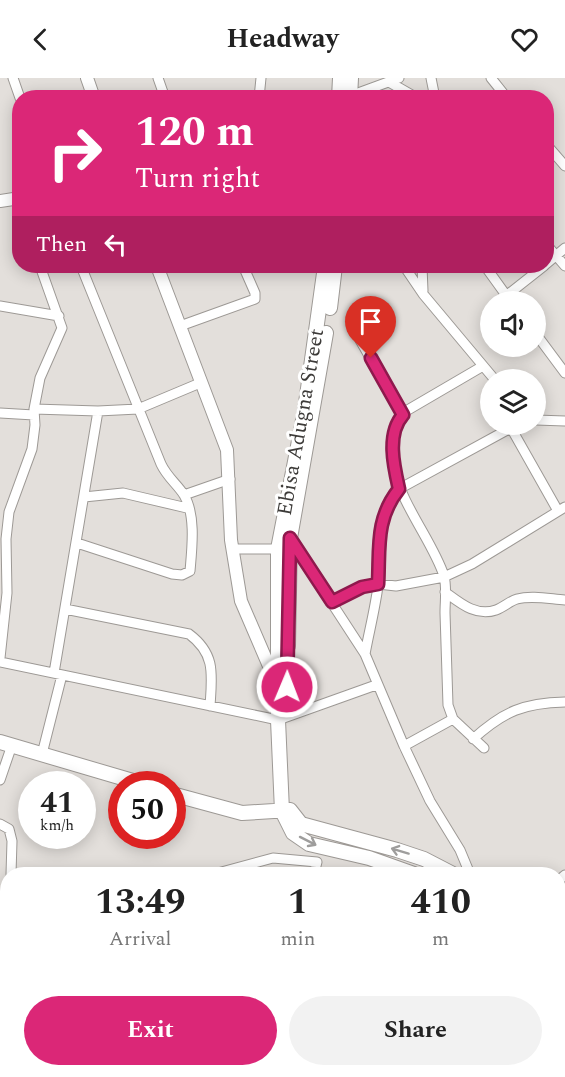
<!DOCTYPE html>
<html lang="en">
<head>
<meta charset="utf-8">
<style>
	:root { --surface:#fff; --page:#f2f2f2; --text:#222; --muted:#767676; --accent:#db2777 }
	body { margin:0; font-family:Spectral,serif; background:var(--page); color:var(--text); height:100vh; display:flex; flex-direction:column; font-size:22px; white-space:nowrap }
	* { box-sizing:border-box; margin:0 }
	p { font-size:20px; color:var(--muted) }
	.icon { flex:none; width:33px; height:33px; fill:none; stroke:currentColor; stroke-width:2; stroke-linecap:round; stroke-linejoin:round }
	.map { position:relative; flex:1; overflow:hidden }
	.sheet { position:absolute; left:0px; top:789px; width:566px; height:210px; display:flex; flex-direction:column; background:var(--surface); border-radius:24px 24px 0 0; box-shadow:0 3px 15px #0003 }
	.sheet>* { flex:none }
	.banner { position:absolute; left:12px; top:12px; width:542px; height:183px; border-radius:24px; box-shadow:0 3px 15px #0003; background:#db2777; color:#fff; overflow:hidden }
	.fabs { position:absolute; left:480px; top:213px; display:grid; gap:12px }
	.fabs a { display:grid; place-items:center; width:66px; height:66px; border-radius:50%; background:var(--surface); box-shadow:0 3px 15px #0003; font-size:30px }
	.speed { position:absolute; left:18px; top:693px; display:flex; gap:12px; font-size:30px; font-weight:700; text-align:center }
	.speed>* { display:grid; place-content:center; width:78px; height:78px; border-radius:50%; background:var(--surface); box-shadow:0 3px 15px #0003; line-height:1 }
	.speed small { font-size:15px; font-weight:400 }
	.speed .limit { border:9px solid #d22; background:#fff; color:#111 }
	.pin { position:absolute; display:grid; place-items:center; width:51px; height:51px; color:#fff; margin:-62px -26px; border-radius:50% 50% 50% 0; rotate:-45deg; box-shadow:0 0 6px #0007 }
	.pin .icon { rotate:45deg }
	.me { position:absolute; width:66px; margin:-33px; rotate:1deg; stroke-linejoin:round; filter:drop-shadow(0 0 4px #0008) }
	.turn { display:flex; align-items:center; gap:21px; height:126px; padding:0 24px; font-size:27px }
	.turn .icon { width:78px; height:78px; stroke-width:2.5 }
	.turn b { display:block; font-size:42px; line-height:51px }
	.then { display:flex; align-items:center; height:57px; padding:0 24px; background:#0003; gap:12px; font-size:22px }
	.eta { display:flex; justify-content:space-evenly; align-items:center; height:102px; text-align:center }
	.eta b { font-size:36px; font-weight:700; line-height:42px }
	.cta { display:flex; gap:12px; margin-top:auto; padding:12px 24px }
	.cta a { flex:1; height:69px; border-radius:36px; background:var(--accent); color:#fff; font-size:24px; font-weight:700; line-height:69px; text-align:center }
	.cta a+a { background:var(--page); color:var(--text) }
	header { display:flex; justify-content:space-between; align-items:center; height:78px; padding:0 24px; background:var(--surface); font-size:27px; font-weight:700 }
	.map>svg:first-child { display:block }
	.lines { fill:none; stroke-linecap:round; stroke-linejoin:round }
	.minor-casing { stroke:#9d9995; stroke-width:11 }
	.tertiary-casing { stroke:#9d9995; stroke-width:14 }
	.secondary-casing { stroke:#9d9995; stroke-width:16 }
	.minor { stroke:#fff; stroke-width:9 }
	.tertiary { stroke:#fff; stroke-width:12 }
	.secondary { stroke:#fff; stroke-width:14 }
	.oneway { stroke:#9e9d9c }
	.route-casing { stroke:#8e194d; stroke-width:15 }
	.route { stroke:#db2777; stroke-width:10 }
	.labels { text-anchor:middle; stroke-width:6; stroke-linejoin:round; paint-order:stroke }
	.street-label { font-size:21px; fill:#3d3b39; stroke:#fff }
</style>
</head>
<body>
<header><svg class="icon" aria-label="back" viewBox="0 0 24 24"><path d="M15 5l-7 7 7 7"/></svg>Headway<svg class="icon" aria-label="heart" viewBox="0 0 24 24"><path d="M12 20l-8-8c-3-5 5-10 8-4 3-6 11-1 8 4z"/></svg></header>
<div class="map">
<svg width="565" height="999" viewBox="0 0 565 999">
	<rect width="100%" height="100%" fill="#e3dfdb"/>
	<g class="lines">
		<g class="minor-casing">
			<path id="minor" d="M 13,0 L 20,20
				M 158,0 L 165,20
				M 431,0 L 435,20
				M 491,0 L 507,20
				M 389,4 L 417,20
				M 350,18 L 399,0
				M 259,20 L 261,0
				M 546,66 L 565,88
				M 546,166 L 565,188
				M 546,186 L 565,170
				M 404,188 L 423,216 L 495,302
				M 422,188 L 423,213
				M 485,188 L 511,224
				M 506,218 L 544,188
				M 0,228 L 59,238
				M 180,248 L 255,221 L 255,215 L 244,190
				M 536,256 L 565,295
				M 360,262 L 403,337
				M 483,288 L 406,333 C 362,384 429,450 444,498 C 447,509 445,523 445,535 C 446,565 447,596 448,627 L 453,641 L 484,670
				M 34,331 L 98,333 L 138,331 L 200,305
				M 0,335 L 34,337
				M 536,342 L 565,343
				M 511,350 L 558,433
				M 184,417 L 230,401
				M 84,419 L 123,415 L 187,430
				M 290,461 L 365,576 L 404,668 L 430,723 L 460,772 L 470,796
				M 77,465 L 172,496 L 182,497 L 190,493 C 192,470 196,437 184,417 C 177,406 167,399 161,386 L 81,188
				M 233,471 L 278,471
				M 445,514 C 460,525 476,539 496,532 C 504,529 510,523 517,521 C 532,517 550,521 565,522
				M 332,524 L 362,509 L 378,506 L 396,508 L 444,499 L 472,486 L 565,429
				M 65,531 L 189,556 C 216,576 212,597 210,628
				M 365,576 C 369,554 375,531 378,508 C 384,470 372,444 399,411 L 518,346
				M 0,580 L 7,515 L 6,461 L 9,434 L 32,371 L 35,347 L 34,331 L 40,300 L 62,250 L 40,188
				M 0,584 L 278,642 L 376,607
				M 54,595 L 98,333
				M 473,661 C 504,633 524,625 565,624
				M 404,668 L 453,641
				M 42,676 L 62,597
				M 0,702 L 12,667
				M 0,746 L 9,751 L 12,763 L 11,796
				M 214,796 L 273,780 L 317,784 L 314,796
				M 558,803 L 565,797
				M 4,848 L 8,832
				M 126,999 L 129,992
				M 312,999 L 314,992
				M 348,999 L 350,992"/>
		</g>
		<g class="tertiary-casing">
			<path id="tertiary" d="M 87,0 L 94,20
				M 0,123 L 20,120
				M 157,188 L 227,372 L 231,462 L 241,523 L 278,609"/>
		</g>
		<g class="secondary-casing">
			<path id="secondary" d="M 339,20 L 340,0
				M 350,20 L 351,0
				M 325,188 L 305,332 L 278,471 L 278,642 L 282,733 L 293,755 L 309,766 L 369,780 L 414,796
				M 330,230 L 335,188
				M 288,568 L 290,460 L 326,255
				M 0,664 L 143,706
				M 172,716 L 242,735 L 290,732
				M 290,732 L 301,746 L 397,772 L 424,781 L 453,796
				M 558,910 L 565,918
				M 558,933 L 565,941"/>
		</g>
		<use href="#minor" class="minor"/>
		<use href="#tertiary" class="tertiary"/>
		<use href="#secondary" class="secondary"/>
	</g>
	<defs><path id="oneway-shaft" d="M-6 0H5M1.5-3L5.5 0L1.5 3" fill="none" stroke-width="1.6" stroke-linecap="round" stroke-linejoin="round" transform="scale(1.5)"/></defs>
	<g class="oneway">
		<use href="#oneway-shaft" transform="translate(308 763) rotate(27)"/>
		<use href="#oneway-shaft" transform="translate(400 773) rotate(-163)"/>
	</g>
	<g class="lines">
		<g class="route-casing">
			<path id="route" d="M 287,609 L 290,460 L 332,524 L 362,509 L 378,506 C 380,470 375,441 399,411 C 394,389 386,356 403,337 L 371,280"/>
		</g>
		<use href="#route" class="route"/>
	</g>
	<g class="labels">
		<g class="street-label">
			<text transform="translate(300 344) rotate(-80)" y="7">Ebisa Adugna Street</text>
		</g>
	</g>
</svg>
<div class="fabs">
<a><svg class="icon" aria-label="sound" viewBox="0 0 24 24"><path d="M4 9h4l5-4v14l-5-4H4zM17 9q2 3 0 6"/></svg></a>
<a><svg class="icon" aria-label="layers" viewBox="0 0 24 24"><path d="M12 4l9 5-9 5-9-5zM3 14l9 5 9-5"/></svg></a>
</div>
<div class="speed"><div>41<small>km/h</small></div><div class="limit">50</div></div>
<div class="pin" style="left:371px;top:280px;background:#d93025"><svg class="icon" aria-label="arrive" viewBox="0 0 24 24"><path d="M6 21V4h12l-3 4 3 4H6"/></svg></div>
<svg class="me" style="left:287px;top:609px" viewBox="-20 -20 40 40"><circle r="17" fill="#db2777" stroke="#fff" stroke-width="3"/><path d="M0-11L8 9 0 5-8 9z" fill="#fff"/></svg>
<div class="banner">
<div class="turn"><svg class="icon" aria-label="right" viewBox="0 0 24 24"><path d="M7 20v-9h11M14 6l5 5-5 5"/></svg><div><b>120 m</b>Turn right</div></div>
<div class="then">Then<svg class="icon" aria-label="left" viewBox="0 0 24 24"><path d="M17 20v-9H6M10 6l-5 5 5 5"/></svg></div>
</div>
<section class="sheet">
<div class="eta">
<div><b>13:49</b><p>Arrival</p></div>
<div><b>1</b><p>min</p></div>
<div><b>410</b><p>m</p></div>
</div>
<div class="cta"><a>Exit</a><a>Share</a></div>
</section>
</div>
</body>
</html>
